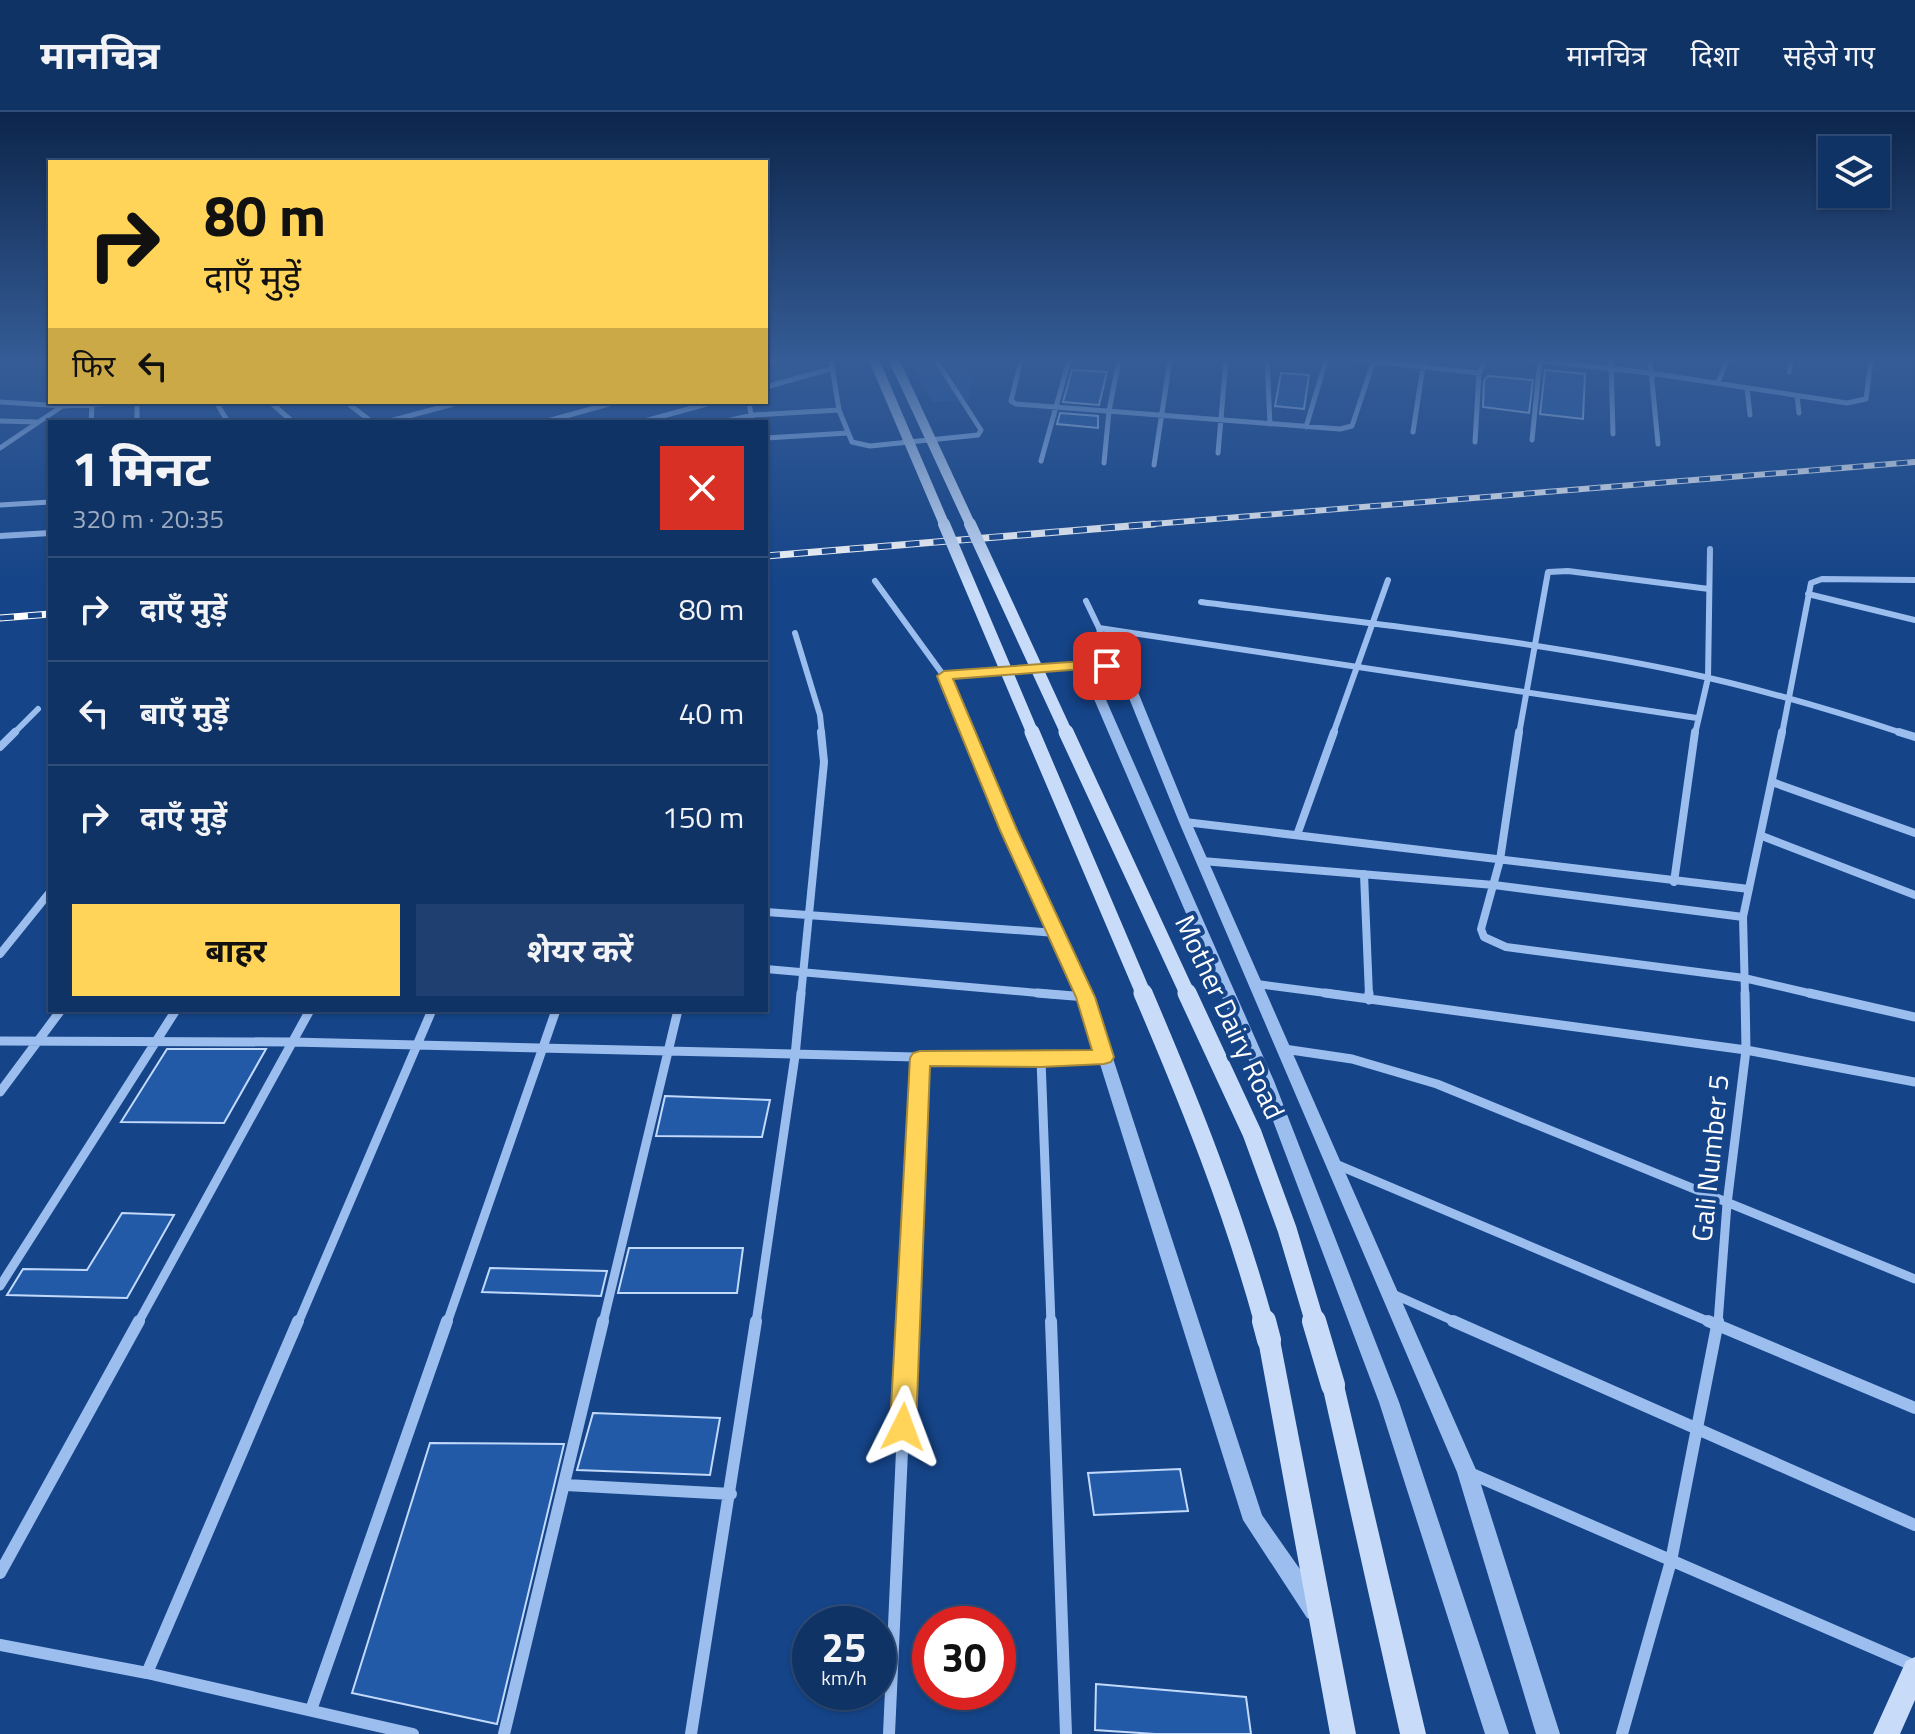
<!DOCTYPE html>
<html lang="hi">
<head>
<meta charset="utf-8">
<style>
	:root { --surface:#103366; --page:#1e3f6f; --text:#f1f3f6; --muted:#9caabf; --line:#304e7a; --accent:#ffd459 }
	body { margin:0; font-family:"Titillium Web","Noto Sans Devanagari",sans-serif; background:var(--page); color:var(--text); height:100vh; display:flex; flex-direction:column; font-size:30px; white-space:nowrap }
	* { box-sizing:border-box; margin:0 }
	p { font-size:26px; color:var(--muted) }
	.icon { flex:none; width:44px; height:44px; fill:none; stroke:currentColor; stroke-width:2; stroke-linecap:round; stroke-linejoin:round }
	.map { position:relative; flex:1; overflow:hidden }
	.sheet { position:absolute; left:48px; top:308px; width:720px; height:592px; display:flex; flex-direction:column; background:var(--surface); border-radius:0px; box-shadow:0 2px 6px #0004,0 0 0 2px var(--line) }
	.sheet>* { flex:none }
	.banner { position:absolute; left:48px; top:48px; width:720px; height:244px; border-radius:0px; box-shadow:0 2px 6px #0004,0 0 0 2px var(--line); background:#ffd459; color:#111; overflow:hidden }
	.fabs { position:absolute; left:1818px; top:24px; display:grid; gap:16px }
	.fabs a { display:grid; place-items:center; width:72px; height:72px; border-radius:0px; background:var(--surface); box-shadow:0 2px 6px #0004,0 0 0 2px var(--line); font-size:40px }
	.speed { position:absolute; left:792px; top:1494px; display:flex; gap:16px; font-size:40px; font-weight:700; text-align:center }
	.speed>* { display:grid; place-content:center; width:104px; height:104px; border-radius:50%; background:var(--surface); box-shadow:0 2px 6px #0004,0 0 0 2px var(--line); line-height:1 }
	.speed small { font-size:20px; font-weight:400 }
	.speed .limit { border:12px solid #d22; background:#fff; color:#111 }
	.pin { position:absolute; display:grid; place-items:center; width:68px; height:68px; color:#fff; margin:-34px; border-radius:16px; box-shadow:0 4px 12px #0006 }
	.me { position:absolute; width:88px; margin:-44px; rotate:3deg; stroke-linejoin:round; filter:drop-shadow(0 0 6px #0008) }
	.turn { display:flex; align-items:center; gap:28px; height:168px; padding:0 24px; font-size:36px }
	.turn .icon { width:104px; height:104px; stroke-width:2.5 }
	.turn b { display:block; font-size:56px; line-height:68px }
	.then { display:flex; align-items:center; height:76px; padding:0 24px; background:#0003; gap:16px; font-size:30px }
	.round { display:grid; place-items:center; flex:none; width:84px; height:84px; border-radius:0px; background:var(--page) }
	.overview { display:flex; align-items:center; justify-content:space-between; height:136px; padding:0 24px }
	h1 { font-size:48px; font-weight:700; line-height:60px }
	.cta { display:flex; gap:16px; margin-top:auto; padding:16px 24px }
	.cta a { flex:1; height:92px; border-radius:0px; background:var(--accent); color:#111; font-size:32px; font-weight:700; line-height:92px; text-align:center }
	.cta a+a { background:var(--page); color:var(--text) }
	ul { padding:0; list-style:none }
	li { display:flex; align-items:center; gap:24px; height:104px; padding:0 24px; border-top:2px solid var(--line) }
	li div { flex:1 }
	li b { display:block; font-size:30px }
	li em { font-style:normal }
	header { display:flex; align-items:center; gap:48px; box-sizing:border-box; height:112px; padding:0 40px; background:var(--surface); border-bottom:2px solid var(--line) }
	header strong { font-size:38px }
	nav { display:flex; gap:44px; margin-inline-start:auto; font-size:28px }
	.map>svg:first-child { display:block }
	.green { fill:#1d55a2 }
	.building { fill:#235aa7; stroke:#c1d9fb; stroke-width:2 }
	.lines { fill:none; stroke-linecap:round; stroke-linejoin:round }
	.minor-far4 { stroke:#9bbeef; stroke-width:5 }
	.minor-far3 { stroke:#9bbeef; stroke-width:6 }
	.minor-far2 { stroke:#9bbeef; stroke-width:8 }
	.minor-far1 { stroke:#9bbeef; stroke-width:9 }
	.minor { stroke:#9bbeef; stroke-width:12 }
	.tertiary { fill:#9bbeef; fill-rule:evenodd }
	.secondary { fill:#c8dcfa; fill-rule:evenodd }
	.rail-far1-casing { stroke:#fff; stroke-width:6 }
	.rail-casing { stroke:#fff; stroke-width:7 }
	.rail-far1 { stroke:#154488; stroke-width:4; stroke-dasharray:11; stroke-linecap:butt }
	.rail { stroke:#154488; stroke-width:5; stroke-dasharray:14; stroke-linecap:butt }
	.secondary-bridge-far4 { stroke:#c8dcfa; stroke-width:10 }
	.secondary-bridge-far3 { stroke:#c8dcfa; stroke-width:12 }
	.secondary-bridge-far2 { stroke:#c8dcfa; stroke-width:15 }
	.secondary-bridge-far1 { stroke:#c8dcfa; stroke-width:19 }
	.secondary-bridge { stroke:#c8dcfa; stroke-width:24 }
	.route { fill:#ffd459; stroke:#a68a3a; stroke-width:2 }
	.labels { text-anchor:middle; stroke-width:8; stroke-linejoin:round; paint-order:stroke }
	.street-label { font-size:28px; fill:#fff; stroke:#154488 }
</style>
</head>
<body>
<header>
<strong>मानचित्र</strong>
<nav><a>मानचित्र</a><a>दिशा</a><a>सहेजे गए</a></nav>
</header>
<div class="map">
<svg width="1915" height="1622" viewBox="0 0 1915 1622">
	<rect width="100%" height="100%" fill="#154488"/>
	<path class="green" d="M 786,248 L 805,248 L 808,261 L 776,270 L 766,265 L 766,254 Z
		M 909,248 L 978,248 L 968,289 L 932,290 Z"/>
	<path class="building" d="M 1072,258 L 1107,260 L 1099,293 L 1063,290 Z
		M 1545,258 L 1585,262 L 1583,307 L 1540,302 Z
		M 1281,261 L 1309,263 L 1304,297 L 1275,294 Z
		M 1488,264 L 1533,268 L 1529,301 L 1483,295 L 1484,269 Z
		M 1060,301 L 1098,304 L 1098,316 L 1057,312 Z
		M 167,937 L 266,937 L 224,1011 L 121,1010 Z
		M 665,984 L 770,988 L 762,1025 L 656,1024 Z
		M 122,1101 L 174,1103 L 127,1186 L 7,1183 L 23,1157 L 87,1158 Z
		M 629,1136 L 743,1136 L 737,1181 L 618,1181 Z
		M 490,1156 L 607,1159 L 601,1184 L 482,1180 Z
		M 593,1301 L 720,1306 L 710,1363 L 577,1358 Z
		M 430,1331 L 564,1332 L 497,1612 L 352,1581 Z
		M 1180,1357 L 1188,1399 L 1094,1403 L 1088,1361 Z
		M 1096,1572 L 1246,1585 L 1251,1622 L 1155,1622 L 1095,1618 Z"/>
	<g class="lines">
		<path class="minor-far4" d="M 831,248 L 839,298 L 852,330 L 870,334 L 978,323 L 981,318 L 936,248
			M 1021,248 L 1011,289 L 1016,292 L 1340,317 L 1352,314 L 1374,248
			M 1267,248 L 1270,312
			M 1361,248 L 1479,261
			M 1534,248 L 1650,261 L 1847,291 L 1866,287 L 1871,248
			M 1611,248 L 1613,322
			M 1650,248 L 1658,332
			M 766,251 L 778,248
			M 1789,260 L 1791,248
			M 1718,271 L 1727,248
			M 766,275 L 830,257
			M 1747,276 L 1750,303
			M 1797,284 L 1799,301
			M 0,290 L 64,294 L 134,290
			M 137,290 L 137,310
			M 216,290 L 228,310
			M 270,290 L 293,310
			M 346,290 L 372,310
			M 749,290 L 752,310
			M 0,309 L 38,310
			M 91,310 L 92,294
			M 386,310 L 461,290
			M 544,310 L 616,290
			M 641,310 L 714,290
			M 722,310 L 753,303 L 839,298
			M 1306,315 L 1326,248
			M 1413,320 L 1424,248
			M 766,326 L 848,321
			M 1532,328 L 1540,248
			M 1475,330 L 1479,261 L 1485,248
			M 0,336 L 64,293
			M 1218,341 L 1226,248
			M 1041,349 L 1069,248
			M 1104,351 L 1109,299 L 1119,248
			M 1154,353 L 1170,248
			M 0,393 L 50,390"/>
		<path class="minor-far3" d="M 0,424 L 50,421
			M 875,469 L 944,564
			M 1808,482 L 1915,508
			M 1086,489 L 1099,516 L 1107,554
			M 1201,490 C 1362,511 1524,527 1682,560 C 1758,576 1832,598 1905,622
			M 1099,516 L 1697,606
			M 795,521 L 820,603 L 822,622
			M 13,622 L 38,597
			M 1333,622 L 1388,468
			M 1519,622 L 1548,460 L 1568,459 L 1709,477
			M 1695,622 L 1708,566 L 1710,437
			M 1782,622 L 1811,471 L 1822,467 L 1915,468"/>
		<path class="minor-far2" d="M 1519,620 L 1500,748 L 1481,817 L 1484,825 L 1506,835 L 1744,866 L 1817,883
			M 1899,620 L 1915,625
			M 0,635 L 15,620
			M 1772,670 L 1915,721
			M 1185,710 L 1749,777
			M 1297,723 L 1334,620
			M 1762,724 L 1915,783
			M 1202,749 L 1494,773 L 1743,805
			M 1364,762 L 1369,883
			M 1674,770 L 1695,620
			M 766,800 L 1056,821
			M 0,842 L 50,780
			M 766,857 L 1060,883
			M 1257,872 L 1341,883
			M 801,883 L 824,650 L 821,620
			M 1745,883 L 1743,805 L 1782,620"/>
		<path class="minor-far1" d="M 1037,881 L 1086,885
			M 1325,881 L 1746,938 L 1915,970
			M 1369,881 L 1369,888
			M 1809,881 L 1915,905
			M 0,929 L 292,930 L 1041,948 L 1104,945
			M 1284,937 L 1352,947 L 1437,972 L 1915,1167
			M 1041,948 L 1051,1211
			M 0,980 L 61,898
			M 1333,1051 L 1712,1211
			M 0,1174 L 176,898
			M 1393,1182 L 1458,1211
			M 138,1211 L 310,898
			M 298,1211 L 432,898
			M 447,1211 L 556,898
			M 603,1211 L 678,898
			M 756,1211 L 795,944 L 801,881
			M 908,1211 L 920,946
			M 1718,1211 L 1727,1092 L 1746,938 L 1745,881"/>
		<path class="minor" d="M 1051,1209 L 1066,1622
			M 1453,1209 L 1915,1413
			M 1708,1209 L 1915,1296
			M 1472,1362 L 1915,1554
			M 566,1373 L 731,1382
			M 0,1461 L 139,1209
			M 0,1533 L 147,1561 L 413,1622
			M 147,1561 L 298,1209
			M 311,1598 L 447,1209
			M 504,1622 L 603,1209
			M 691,1622 L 756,1209
			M 889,1622 L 908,1209
			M 1622,1622 L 1671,1449 L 1718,1209"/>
		<path class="tertiary" d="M 1070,551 L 1111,552 L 1138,580 L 1191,710 L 1477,1360 L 1560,1622 L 1536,1622 L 1457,1360 L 1179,710 L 1127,581 L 1117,571 L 1103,581 L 1274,969 L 1399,1290 L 1509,1622 L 1485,1622 L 1379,1290 L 1258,969 L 1091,580 L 1111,565 L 1104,557 L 1070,557 L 951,567 L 1014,718 L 1093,885 L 1262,1403 L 1323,1490 L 1326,1498 L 1323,1506 L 1315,1509 L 1307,1506 L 1243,1408 L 1079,885 L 1002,718 L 938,564 L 944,561 Z"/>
		<path class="secondary" d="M 1269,1219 L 1277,1221 L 1280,1228 L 1356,1622 L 1330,1622 L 1258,1228 L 1261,1221 Z
			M 1333,1263 L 1341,1266 L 1344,1273 L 1426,1622 L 1400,1622 L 1322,1273 L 1325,1266 Z
			M 1915,1545 L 1915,1588 L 1900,1622 L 1873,1622 L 1906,1549 Z"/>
		<g class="rail-far1-casing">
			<path id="rail-far1" d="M 1129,414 L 1915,350"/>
		</g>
		<g class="rail-casing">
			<path id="rail" d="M 766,444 L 1154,412
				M 0,506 L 50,502"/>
		</g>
		<use href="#rail-far1" class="rail-far1"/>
		<use href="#rail" class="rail"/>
		<path class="secondary-bridge-far4" d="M 874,248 L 945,414
			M 894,248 L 971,414"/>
		<path class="secondary-bridge-far3" d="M 944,412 L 1033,622
			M 970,412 L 1067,622"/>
		<path class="secondary-bridge-far2" d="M 1032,620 L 1144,883
			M 1066,620 L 1188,883"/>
		<path class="secondary-bridge-far1" d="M 1143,881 C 1190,991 1232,1095 1264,1211
			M 1187,881 L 1252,1021 L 1287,1117 L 1315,1211"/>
		<path class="secondary-bridge" d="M 1264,1209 L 1269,1228
			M 1314,1209 L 1333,1273"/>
	</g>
	<linearGradient id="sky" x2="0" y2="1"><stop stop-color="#0c254b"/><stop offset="0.52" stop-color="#355c96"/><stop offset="1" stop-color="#355c96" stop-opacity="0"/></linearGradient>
	<rect width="1915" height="475" fill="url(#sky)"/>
	<path class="route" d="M 1070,550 L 1107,550 L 1114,554 L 1107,558 L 1070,558 L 953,567 L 1017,718 L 1095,885 L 1114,945 L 1111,950 L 1104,952 L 1041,955 L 930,954 L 916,1315 L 912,1323 L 903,1327 L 894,1323 L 890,1315 L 910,946 L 913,941 L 920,939 L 1092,938 L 1076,885 L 1000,718 L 937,564 L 944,559 Z"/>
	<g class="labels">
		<g class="street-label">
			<text transform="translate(1230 905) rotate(65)" y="10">Mother Dairy Road</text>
			<text transform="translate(1710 1046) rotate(-84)" y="10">Gali Number 5</text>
		</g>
	</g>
</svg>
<div class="fabs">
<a><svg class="icon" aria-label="layers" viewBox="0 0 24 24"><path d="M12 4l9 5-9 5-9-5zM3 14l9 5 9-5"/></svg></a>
</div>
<div class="speed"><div>25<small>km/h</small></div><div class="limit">30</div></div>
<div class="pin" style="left:1107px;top:554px;background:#d93025"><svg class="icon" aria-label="arrive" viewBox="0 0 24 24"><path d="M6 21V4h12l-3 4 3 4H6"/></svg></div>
<svg class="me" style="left:903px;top:1315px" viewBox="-20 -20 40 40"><path d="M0-17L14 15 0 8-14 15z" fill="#ffd459" stroke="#fff" stroke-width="4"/></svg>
<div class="banner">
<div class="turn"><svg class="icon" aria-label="right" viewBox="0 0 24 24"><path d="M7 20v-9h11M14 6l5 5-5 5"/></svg><div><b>80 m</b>दाएँ मुड़ें</div></div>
<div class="then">फिर<svg class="icon" aria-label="left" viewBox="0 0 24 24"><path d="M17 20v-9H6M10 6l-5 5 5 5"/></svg></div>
</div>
<section class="sheet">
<div class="overview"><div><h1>1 मिनट</h1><p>320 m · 20:35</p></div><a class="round" style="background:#d93025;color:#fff"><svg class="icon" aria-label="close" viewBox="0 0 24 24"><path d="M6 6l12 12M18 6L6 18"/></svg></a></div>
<ul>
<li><svg class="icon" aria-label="right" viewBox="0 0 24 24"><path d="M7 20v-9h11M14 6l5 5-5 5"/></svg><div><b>दाएँ मुड़ें</b></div><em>80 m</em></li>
<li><svg class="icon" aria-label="left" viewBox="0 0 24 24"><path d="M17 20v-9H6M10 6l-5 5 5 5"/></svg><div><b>बाएँ मुड़ें</b></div><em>40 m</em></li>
<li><svg class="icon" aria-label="right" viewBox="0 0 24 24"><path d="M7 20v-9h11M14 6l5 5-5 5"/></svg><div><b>दाएँ मुड़ें</b></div><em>150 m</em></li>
</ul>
<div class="cta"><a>बाहर</a><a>शेयर करें</a></div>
</section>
</div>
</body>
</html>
